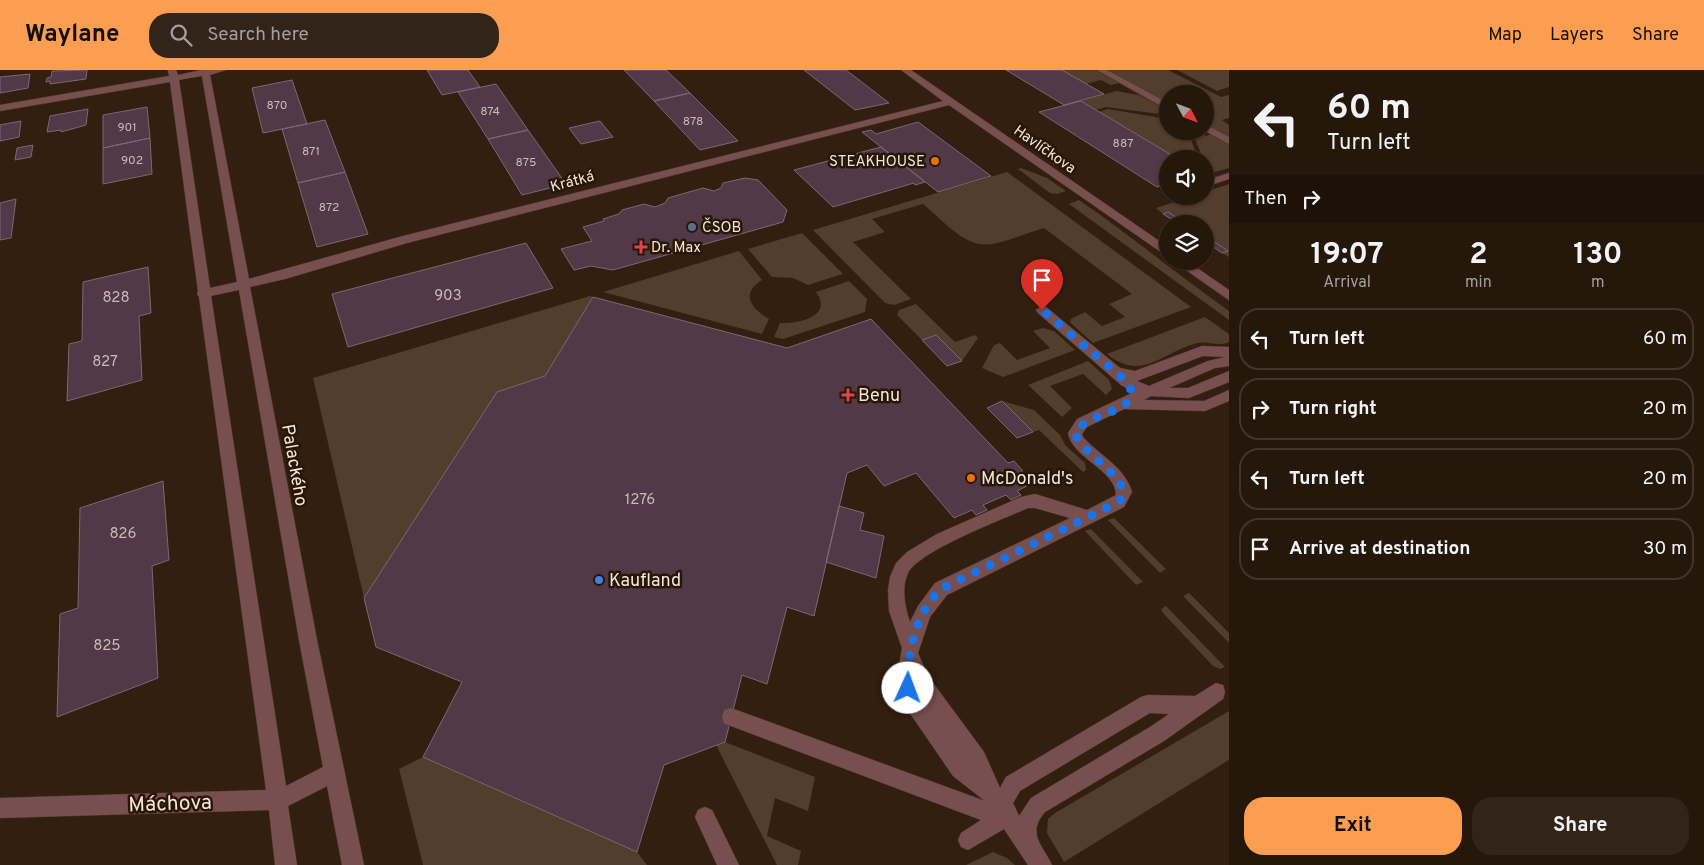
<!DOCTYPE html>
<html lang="en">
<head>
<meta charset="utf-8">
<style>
	:root { --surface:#26170b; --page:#322419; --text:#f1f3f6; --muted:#a49f9d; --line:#42362c; --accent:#fb9e51 }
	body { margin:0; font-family:Overpass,sans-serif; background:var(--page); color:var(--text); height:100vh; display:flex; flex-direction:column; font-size:19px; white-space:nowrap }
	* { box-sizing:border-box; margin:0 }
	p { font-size:16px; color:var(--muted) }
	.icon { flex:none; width:28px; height:28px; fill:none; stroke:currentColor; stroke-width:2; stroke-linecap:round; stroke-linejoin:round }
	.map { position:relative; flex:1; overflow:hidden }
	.sheet { display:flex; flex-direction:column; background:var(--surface); width:475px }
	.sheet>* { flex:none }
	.guide { background:#26170b; color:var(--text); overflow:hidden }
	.needle { width:32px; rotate:131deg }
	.buttons { position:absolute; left:1159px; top:15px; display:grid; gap:10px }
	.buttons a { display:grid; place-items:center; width:55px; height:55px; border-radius:50%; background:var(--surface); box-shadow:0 1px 4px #0004,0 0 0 1px var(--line); font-size:25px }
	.pin { position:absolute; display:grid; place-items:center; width:42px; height:42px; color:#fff; margin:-51px -21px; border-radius:50% 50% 50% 0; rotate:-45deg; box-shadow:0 0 5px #0007 }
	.pin .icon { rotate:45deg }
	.me { position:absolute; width:55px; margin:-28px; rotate:2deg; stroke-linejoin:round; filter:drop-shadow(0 0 4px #0008) }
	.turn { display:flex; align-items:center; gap:18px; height:105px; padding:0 15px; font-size:22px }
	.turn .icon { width:65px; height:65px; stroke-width:2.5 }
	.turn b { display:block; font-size:35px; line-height:42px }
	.then { display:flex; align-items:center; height:48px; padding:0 15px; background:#0003; gap:10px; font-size:19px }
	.eta { display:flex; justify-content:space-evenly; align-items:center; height:85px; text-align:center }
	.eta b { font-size:30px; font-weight:700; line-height:35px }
	.button { display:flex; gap:10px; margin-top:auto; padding:10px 15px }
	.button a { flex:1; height:58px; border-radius:20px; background:var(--accent); color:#111; font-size:20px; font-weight:700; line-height:58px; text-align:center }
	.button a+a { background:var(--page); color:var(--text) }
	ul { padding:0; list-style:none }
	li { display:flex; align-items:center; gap:15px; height:62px; margin:0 10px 8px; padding:0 5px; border:2px solid var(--line); border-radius:20px }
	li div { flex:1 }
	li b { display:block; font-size:19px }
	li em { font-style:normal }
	header { display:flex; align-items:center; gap:30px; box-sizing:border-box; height:70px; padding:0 25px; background:var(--accent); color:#111 }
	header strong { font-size:24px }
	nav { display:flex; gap:28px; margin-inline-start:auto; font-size:18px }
	.search { width:350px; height:45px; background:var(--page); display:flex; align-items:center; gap:12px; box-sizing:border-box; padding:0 18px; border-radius:20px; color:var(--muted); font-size:19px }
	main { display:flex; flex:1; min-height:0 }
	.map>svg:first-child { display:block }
	.green { fill:#533d2c }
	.building { fill:#513948; stroke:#806575 }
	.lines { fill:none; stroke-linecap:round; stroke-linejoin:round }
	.lane-casing { stroke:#4e3b2c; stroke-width:1 }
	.street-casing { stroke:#4e3b2c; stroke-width:1 }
	.lane { fill:#784f4f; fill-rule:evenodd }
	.street { fill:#784f4f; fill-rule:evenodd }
	.route { stroke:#1a73e8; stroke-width:9; stroke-dasharray:0 16.2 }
	.food-dot { fill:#e8710a; stroke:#291606; stroke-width:2 }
	.service-dot { fill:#5c6f8a; stroke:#291606; stroke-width:2 }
	.health-dot { fill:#e0444e; stroke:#291606; stroke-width:2 }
	.shop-dot { fill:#3f7fe0; stroke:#291606; stroke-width:2 }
	.labels { text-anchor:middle; stroke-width:5; stroke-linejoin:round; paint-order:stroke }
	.far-number-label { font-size:12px; fill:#cabab6 }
	.far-street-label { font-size:15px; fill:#f3e5db; stroke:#291606 }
	.far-poi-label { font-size:15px; fill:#f3e5db; stroke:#291606; text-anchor:start }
	.number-label { font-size:15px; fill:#cabab6 }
	.poi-label { font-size:18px; fill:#f3e5db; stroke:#291606; text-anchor:start }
	.street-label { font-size:18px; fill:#f3e5db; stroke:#291606 }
	.near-street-label { font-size:21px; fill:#f3e5db; stroke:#291606 }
</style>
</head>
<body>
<header>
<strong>Waylane</strong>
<div class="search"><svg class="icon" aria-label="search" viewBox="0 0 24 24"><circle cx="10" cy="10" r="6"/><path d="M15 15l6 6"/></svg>Search here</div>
<nav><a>Map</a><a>Layers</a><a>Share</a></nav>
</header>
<main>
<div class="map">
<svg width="1229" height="795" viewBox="0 0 1229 795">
	<rect width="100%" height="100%" fill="#331f0f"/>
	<path class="green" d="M 1062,0 L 1096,0 L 1119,13 L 1111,15 L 1101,10 L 1086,14 Z
		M 1107,0 L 1168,0 L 1221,27 L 1229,25 L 1229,48 L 1222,50 L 1229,55 L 1229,67 L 1205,54 L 1205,24 L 1168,24 L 1167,33 Z
		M 1177,0 L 1229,0 L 1229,17 L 1217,21 Z
		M 1116,21 L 1139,25 L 1167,40 L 1167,45 L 1106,37 L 1096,40 L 1080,31 Z
		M 1108,39 L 1167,49 L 1168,61 L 1188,61 L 1198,89 L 1178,89 L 1099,42 Z
		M 1192,61 L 1199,61 L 1206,66 L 1211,64 L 1229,74 L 1229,98 L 1209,104 L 1205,89 L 1203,89 Z
		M 1021,98 L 1047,108 L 1066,121 L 1057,124 L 1050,123 L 1018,99 Z
		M 1007,102 L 1191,237 L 1093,273 L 1073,255 L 1070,252 L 1071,249 L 1085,242 L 1102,256 L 1125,247 L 1109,234 L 1132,224 L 1044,158 C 1027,163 1009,171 992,174 C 965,179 942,149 923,134 L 872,149 L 885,162 L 853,172 L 911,229 L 894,235 L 885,233 L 813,160 Z
		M 1229,114 L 1229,187 L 1222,183 L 1227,180 L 1209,168 L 1212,167 L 1205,163 L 1205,154 L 1186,153 L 1168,142 L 1163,144 L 1156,138 L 1193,126 L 1205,126 L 1205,122 Z
		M 1079,130 C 1130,165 1178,205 1229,241 L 1229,250 L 1069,134 Z
		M 802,163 L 843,204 L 808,215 L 793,208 L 772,207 L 748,179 Z
		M 739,181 L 762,210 C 740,224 751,238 769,249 L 762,264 L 603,222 Z
		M 849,211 L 867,229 L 865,242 L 783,269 L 774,267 L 780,253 C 797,254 834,247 816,222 Z
		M 590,226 L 593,227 L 545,306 L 497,322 L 364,528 L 313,308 Z
		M 916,234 L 955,272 L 975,265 L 978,268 L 962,291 L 936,266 L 922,270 L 897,245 L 899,240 Z
		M 1205,247 L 1229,264 L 1229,272 C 1219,277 1208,271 1198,273 C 1163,281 1142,313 1107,284 Z
		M 1043,258 L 1054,261 L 1075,280 L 1003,307 L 982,298 L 994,275 L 1000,273 L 1017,290 L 1050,278 L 1033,261 Z
		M 1088,291 L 1109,310 L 1112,319 L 1106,325 L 1083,304 L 1050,316 L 1072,338 L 1062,347 L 1028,315 Z
		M 1002,331 L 1034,340 L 1060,365 L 1065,375 L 1085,393 L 1086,400 L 1083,402 L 1039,360 L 1033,362 Z
		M 1114,448 L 1166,499 L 1160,503 L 1108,450 Z
		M 1091,459 L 1143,512 L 1136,515 L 1085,461 Z
		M 1189,523 L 1229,563 L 1229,573 L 1183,526 Z
		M 1166,536 L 1225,597 L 1220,599 L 1213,596 L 1163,543 L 1161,539 Z
		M 1229,641 L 1229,690 L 1064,792 L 1047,763 L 1048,749 L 1055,743 Z
		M 725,672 L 815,707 L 808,741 L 775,728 L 767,766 L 801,781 L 798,795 L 777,795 L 716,675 Z
		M 423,687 L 637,782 L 647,795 L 423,795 L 399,699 Z
		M 993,782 L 1007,788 L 1015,795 L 966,795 Z"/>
	<path class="building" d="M 87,0 L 86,9 L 50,14 L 50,11 L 46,12 L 47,8 L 51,7 L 52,1 Z
		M 427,0 L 468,0 L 480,17 L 442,25 Z
		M 624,0 L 666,0 L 690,23 L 654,31 Z
		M 804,0 L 846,0 L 889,33 L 855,40 Z
		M 1006,0 L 1062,0 L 1104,24 L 1064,35 Z
		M 30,4 L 28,18 L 0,23 L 0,7 Z
		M 292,10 L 307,54 L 263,63 L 252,18 Z
		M 496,14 L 528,60 L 488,69 L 458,22 Z
		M 690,23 L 738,71 L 700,80 L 654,31 Z
		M 1081,31 L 1178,89 L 1168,89 L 1168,113 L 1157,117 L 1039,42 Z
		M 147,37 L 150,68 L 103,78 L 103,45 Z
		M 88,39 L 86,55 L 61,62 L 61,60 L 47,62 L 50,46 Z
		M 325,50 L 345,102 L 298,113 L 282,59 Z
		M 21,51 L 19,67 L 0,71 L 0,55 Z
		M 600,51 L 613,67 L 581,74 L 569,58 Z
		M 918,52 L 991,106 L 938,122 L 862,62 L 871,60 L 876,64 Z
		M 528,60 L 566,114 L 522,125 L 488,69 Z
		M 150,68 L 152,104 L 103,114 L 103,78 Z
		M 33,75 L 31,87 L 15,90 L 17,78 Z
		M 881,77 L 925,112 L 915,115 L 914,113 L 833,137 L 794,100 Z
		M 345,102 L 368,164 L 317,177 L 298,113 Z
		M 745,108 L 758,110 L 787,140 L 783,152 L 613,200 L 591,196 L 574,200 L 561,179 L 592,171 L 583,157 L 604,151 L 603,149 L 619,144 L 622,140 L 644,134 L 655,137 L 665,133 L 668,128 L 703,118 L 714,121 L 721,118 L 723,113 Z
		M 16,129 L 11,168 L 0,170 L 0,133 Z
		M 1168,142 L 1186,153 L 1179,154 L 1163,144 Z
		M 1209,168 L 1228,181 L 1222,183 L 1205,171 Z
		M 526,173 L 553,218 L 348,277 L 332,224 Z
		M 148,197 L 151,243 L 139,246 L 142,310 L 67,331 L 69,274 L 82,271 L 83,212 Z
		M 593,227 L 787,278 L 871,249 L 1008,393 L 1014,391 L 1023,401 L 1017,403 L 1029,415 L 1017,421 L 1021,425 L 1011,430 L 1006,425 L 983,435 L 987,440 L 976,445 L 972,440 L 954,448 L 916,403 L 884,416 L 867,395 L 847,403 L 814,546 L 787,537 L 767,614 L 742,605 L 725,672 L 664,695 L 637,782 L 423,687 L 462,612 L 376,577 L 364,528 L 497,322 L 545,306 Z
		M 936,265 L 962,291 L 947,296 L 922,270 Z
		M 1002,331 L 1033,362 L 1017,368 L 987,338 Z
		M 163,411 L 169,490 L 152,496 L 158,608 L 57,647 L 60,544 L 78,538 L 80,438 Z
		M 839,436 L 864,443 L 860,460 L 884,466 L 876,508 L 826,492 Z"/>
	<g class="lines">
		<g class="lane-casing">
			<path id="lane" d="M 1097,0 L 1107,0 L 1168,33 L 1168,40 Z
				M 1205,54 L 1229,67 L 1229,74 L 1205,61 Z
				M 1229,103 L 1229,109 L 1205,117 L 1205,111 Z
				M 1042,236 L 1046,237 L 1120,298 L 1135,301 L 1202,276 L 1229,277 L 1229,296 L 1215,298 L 1169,318 L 1188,318 L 1229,301 L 1229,312 L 1189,328 L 1151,326 L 1144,330 L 1204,331 L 1229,320 L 1229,331 L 1205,341 L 1124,339 L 1087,357 L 1082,364 L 1083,367 C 1099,385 1125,397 1132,422 L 1124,437 L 947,525 L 930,547 L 918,583 L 928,606 L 984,682 L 1000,718 L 1006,707 L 1141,627 L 1148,625 L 1195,626 L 1216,613 L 1223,615 L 1225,622 L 1223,629 L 1164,671 L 1045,742 C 1026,764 1043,775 1052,795 L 1028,795 L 1004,759 L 968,780 L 961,777 L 958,770 L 961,763 L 981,750 L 731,656 L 724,654 L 722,647 L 724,640 L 731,638 L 985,731 L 953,706 L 905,636 L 899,616 L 898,601 L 902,578 L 889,541 L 888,520 L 890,507 L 896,493 L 907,482 L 937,464 L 1021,427 L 1035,424 L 1087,440 L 1116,425 C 1116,400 1072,388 1068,363 L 1077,349 L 1134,322 L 1121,315 L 1038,243 L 1036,240 ZM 1203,286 L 1226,287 L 1208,291 L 1149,316 L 1137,311 ZM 1028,438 L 1035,438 L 1070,448 L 935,513 L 918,536 L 910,552 C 905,537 901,518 908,503 C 919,481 1003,449 1028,438 ZM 1150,643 L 1169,644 L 1150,657 L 1031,728 L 1019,746 L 1013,733 L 1020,721 Z
				M 705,737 L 712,740 L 739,795 L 717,795 L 695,747 L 698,740 Z"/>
		</g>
		<g class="street-casing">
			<path id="street" d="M 168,0 L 176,0 L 178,5 L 201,0 L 226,0 L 210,5 L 249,209 L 403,166 L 943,31 L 901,0 L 911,0 L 1168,177 L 1168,187 L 949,35 L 407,173 L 285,209 L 250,217 L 317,570 L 364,795 L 342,795 L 327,716 L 288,736 L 297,795 L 275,795 L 269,740 L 0,748 L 0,728 L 266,720 L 199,227 L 197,224 L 198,221 L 170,12 L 0,41 L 0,35 L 169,6 ZM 202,6 L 237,212 L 210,218 L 179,10 ZM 239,220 L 299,570 L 323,697 L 286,716 L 211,226 Z
				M 1173,191 L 1187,191 L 1229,220 L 1229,230 Z"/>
		</g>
		<use href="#lane" class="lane"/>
		<use href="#street" class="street"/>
	</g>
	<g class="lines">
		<path class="route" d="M 908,618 C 907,583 915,544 941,519 L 1119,432 C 1138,411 1081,385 1075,363 C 1088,342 1123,346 1132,325 L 1130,317 L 1126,311 L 1042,240"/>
	</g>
	<g class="food-dot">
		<circle cx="935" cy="91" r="5"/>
		<circle cx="971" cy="408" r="5"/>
	</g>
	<circle class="service-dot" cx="692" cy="157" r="5"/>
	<g class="health-dot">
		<path d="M638.5 169.5h5v5h5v5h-5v5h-5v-5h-5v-5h5z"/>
		<path d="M845.5 317.5h5v5h5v5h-5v5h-5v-5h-5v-5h5z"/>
	</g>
	<circle class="shop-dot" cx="599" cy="510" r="5"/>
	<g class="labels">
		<g class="far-number-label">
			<text x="277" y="39">870</text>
			<text x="490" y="45">874</text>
			<text x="693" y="55">878</text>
			<text x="127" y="61">901</text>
			<text x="1123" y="77">887</text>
			<text x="311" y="85">871</text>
			<text x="132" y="94">902</text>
			<text x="526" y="96">875</text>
			<text x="329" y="141">872</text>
		</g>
		<g class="far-street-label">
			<text transform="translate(1045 79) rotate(35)" y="5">Havlíčkova</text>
			<text transform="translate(572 111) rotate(-15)" y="5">Krátká</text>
		</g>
		<g class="far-poi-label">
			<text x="925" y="96" text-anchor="end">STEAKHOUSE</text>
			<text x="702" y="162">ČSOB</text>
			<text x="651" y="182">Dr. Max</text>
		</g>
		<g class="number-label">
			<text x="448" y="230">903</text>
			<text x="116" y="232">828</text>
			<text x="105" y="296">827</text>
			<text x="640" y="434">1276</text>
			<text x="123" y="468">826</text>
			<text x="107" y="580">825</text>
		</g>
		<g class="poi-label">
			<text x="858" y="331">Benu</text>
			<text x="981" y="414">McDonald's</text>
			<text x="609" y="516">Kaufland</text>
		</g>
		<g class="street-label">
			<text transform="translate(295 395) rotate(80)" y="6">Palackého</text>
		</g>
		<g class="near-street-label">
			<text transform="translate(170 733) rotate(-2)" y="7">Máchova</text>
		</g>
	</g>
</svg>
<div class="buttons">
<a><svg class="needle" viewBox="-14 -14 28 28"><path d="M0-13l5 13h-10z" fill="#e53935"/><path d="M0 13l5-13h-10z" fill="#a49f9d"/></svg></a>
<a><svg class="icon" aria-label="sound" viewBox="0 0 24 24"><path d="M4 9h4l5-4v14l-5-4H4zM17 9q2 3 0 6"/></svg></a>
<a><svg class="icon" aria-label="layers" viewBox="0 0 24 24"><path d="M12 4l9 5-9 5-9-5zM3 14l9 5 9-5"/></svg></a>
</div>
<div class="pin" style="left:1042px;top:240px;background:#d93025"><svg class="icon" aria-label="arrive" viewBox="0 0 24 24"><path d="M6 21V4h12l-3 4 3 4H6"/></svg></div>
<svg class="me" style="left:908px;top:618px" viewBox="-20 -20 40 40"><circle r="19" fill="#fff"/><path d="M0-13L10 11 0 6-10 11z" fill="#1a73e8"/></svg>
</div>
<section class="sheet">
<div class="guide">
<div class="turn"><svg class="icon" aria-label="left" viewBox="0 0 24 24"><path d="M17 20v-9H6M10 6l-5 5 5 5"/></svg><div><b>60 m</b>Turn left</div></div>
<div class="then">Then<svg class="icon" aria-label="right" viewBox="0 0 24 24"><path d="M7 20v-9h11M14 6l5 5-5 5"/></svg></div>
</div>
<div class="eta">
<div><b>19:07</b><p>Arrival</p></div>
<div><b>2</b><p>min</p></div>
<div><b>130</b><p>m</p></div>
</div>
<ul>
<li><svg class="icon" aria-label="left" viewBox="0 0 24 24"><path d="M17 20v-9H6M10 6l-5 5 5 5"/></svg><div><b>Turn left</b></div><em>60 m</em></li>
<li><svg class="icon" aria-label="right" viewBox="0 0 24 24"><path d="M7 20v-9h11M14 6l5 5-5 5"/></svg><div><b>Turn right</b></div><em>20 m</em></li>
<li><svg class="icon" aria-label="left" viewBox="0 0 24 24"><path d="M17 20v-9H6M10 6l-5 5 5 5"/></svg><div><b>Turn left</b></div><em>20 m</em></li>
<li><svg class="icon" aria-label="arrive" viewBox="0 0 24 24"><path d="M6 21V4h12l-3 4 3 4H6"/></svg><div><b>Arrive at destination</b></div><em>30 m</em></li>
</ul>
<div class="button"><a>Exit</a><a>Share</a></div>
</section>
</main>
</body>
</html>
